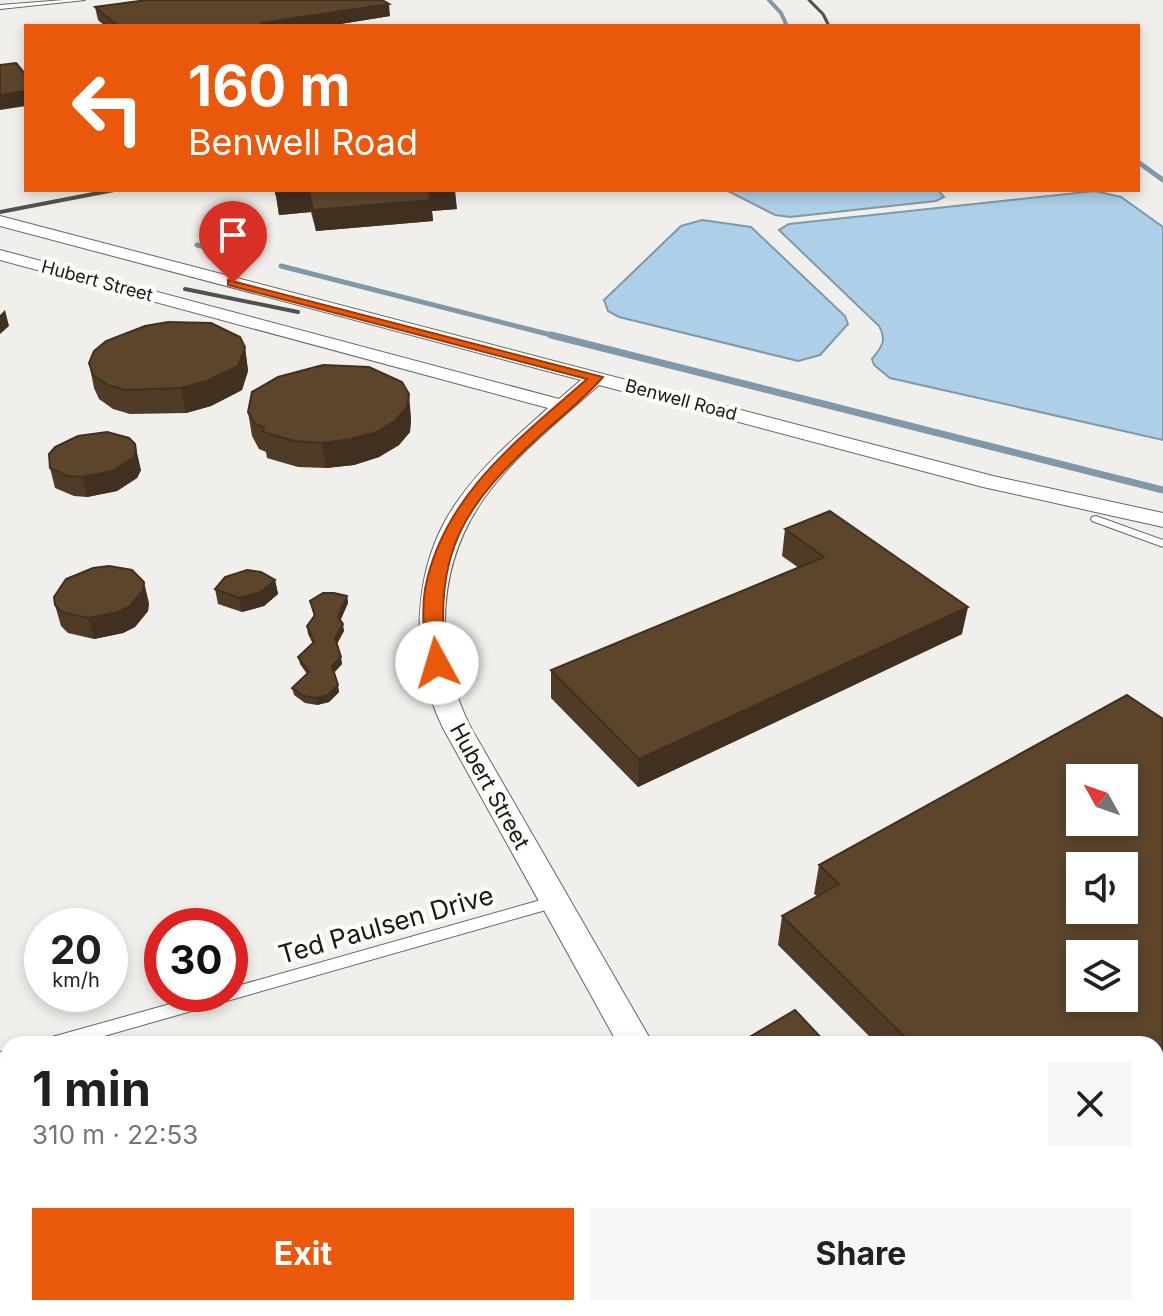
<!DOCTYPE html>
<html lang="en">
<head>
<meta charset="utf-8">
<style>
	:root { --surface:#fff; --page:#f6f6f6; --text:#202124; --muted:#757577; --accent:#ea580c }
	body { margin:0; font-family:Inter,sans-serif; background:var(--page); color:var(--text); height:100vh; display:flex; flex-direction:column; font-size:30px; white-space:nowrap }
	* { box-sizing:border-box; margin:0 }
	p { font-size:26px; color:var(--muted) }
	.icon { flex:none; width:44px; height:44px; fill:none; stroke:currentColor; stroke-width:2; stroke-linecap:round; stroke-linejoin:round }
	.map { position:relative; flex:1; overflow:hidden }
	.side { position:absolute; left:0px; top:1036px; width:1164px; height:280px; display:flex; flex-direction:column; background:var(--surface); border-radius:24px 24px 0 0; box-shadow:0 4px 12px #0003 }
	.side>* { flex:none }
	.top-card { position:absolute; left:24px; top:24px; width:1116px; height:168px; border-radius:0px; box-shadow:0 4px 12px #0003; background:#ea580c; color:#fff; overflow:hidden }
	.needle { width:52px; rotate:310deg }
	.controls { position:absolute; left:1066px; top:764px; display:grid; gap:16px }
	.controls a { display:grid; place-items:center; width:72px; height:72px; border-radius:0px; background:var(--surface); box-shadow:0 4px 12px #0003; font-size:40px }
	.speed { position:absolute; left:24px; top:908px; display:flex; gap:16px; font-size:40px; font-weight:700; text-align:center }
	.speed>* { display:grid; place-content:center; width:104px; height:104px; border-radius:50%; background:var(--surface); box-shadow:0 4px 12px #0003; line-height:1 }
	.speed small { font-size:20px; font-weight:400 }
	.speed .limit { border:12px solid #d22; background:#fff; color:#111 }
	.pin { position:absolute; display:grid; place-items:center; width:68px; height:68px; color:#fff; margin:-82px -34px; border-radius:50% 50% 50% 0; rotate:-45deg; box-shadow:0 0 8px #0007 }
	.pin .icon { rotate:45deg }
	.me { position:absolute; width:88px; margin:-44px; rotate:354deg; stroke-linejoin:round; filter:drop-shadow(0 0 6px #0008) }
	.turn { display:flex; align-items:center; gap:28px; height:168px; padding:0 32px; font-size:36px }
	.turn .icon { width:104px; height:104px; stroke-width:2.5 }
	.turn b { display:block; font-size:56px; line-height:68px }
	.round { display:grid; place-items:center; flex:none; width:84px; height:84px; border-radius:0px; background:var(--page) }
	.head { display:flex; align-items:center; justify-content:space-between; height:136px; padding:0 32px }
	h1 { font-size:48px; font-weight:700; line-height:60px }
	.action { display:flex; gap:16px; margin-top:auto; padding:16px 32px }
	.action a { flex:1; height:92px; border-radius:0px; background:var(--accent); color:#fff; font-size:32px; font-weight:700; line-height:92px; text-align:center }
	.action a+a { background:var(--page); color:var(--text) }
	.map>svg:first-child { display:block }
	.water { fill:#adcfe7; stroke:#8198a9; stroke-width:2 }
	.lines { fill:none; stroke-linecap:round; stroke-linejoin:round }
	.stream-far2 { stroke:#8198a9; stroke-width:4 }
	.stream-far1 { stroke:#8198a9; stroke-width:5 }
	.stream { stroke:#8198a9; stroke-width:7 }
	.service-casing { stroke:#696765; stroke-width:2 }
	.minor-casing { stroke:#696765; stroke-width:2 }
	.service { fill:#fff; fill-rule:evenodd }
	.minor { fill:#fff; fill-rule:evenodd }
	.rail-far1 { stroke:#515150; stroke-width:3 }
	.rail { stroke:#515150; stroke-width:4 }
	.wall { fill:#503b26 }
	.shaded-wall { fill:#41301f }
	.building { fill:#5d452c; stroke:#41301f; stroke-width:2; fill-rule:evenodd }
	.route { fill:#ea580c; stroke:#983908; stroke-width:2 }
	.labels { text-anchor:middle; stroke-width:8; stroke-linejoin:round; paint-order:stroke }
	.far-street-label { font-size:18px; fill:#191918; stroke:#fdfcf9 }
	.street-label { font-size:22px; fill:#191918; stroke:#fdfcf9 }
	.near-street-label { font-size:26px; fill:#191918; stroke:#fdfcf9 }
</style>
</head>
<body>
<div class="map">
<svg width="1163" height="1316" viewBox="0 0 1163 1316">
	<rect width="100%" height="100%" fill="#f0efec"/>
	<path class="water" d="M 726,190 L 938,190 L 944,197 L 936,201 L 790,217 L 775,215 Z
		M 1095,191 L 1121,197 L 1163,227 L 1163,440 L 890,378 L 874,365 L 872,359 C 882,347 887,340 879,326 L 779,230 L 789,224 Z
		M 702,220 L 751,227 L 845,316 L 848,324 L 820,355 L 798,361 L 619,317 L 608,311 L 604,300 L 681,226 Z"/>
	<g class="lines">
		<path class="stream-far2" d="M 769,0 L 781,13 L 787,26"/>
		<path class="stream-far1" d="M 1138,162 L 1163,180
			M 197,245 L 244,257
			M 281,266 L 559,337"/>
		<path class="stream" d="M 551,335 L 1163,490"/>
		<g class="service-casing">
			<path id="service" d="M 64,0 L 85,0 L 0,9 L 0,5 Z
				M 1096,516 L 1163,540 L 1163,547 L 1092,521 L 1091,519 L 1092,517 Z
				M 555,896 L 560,898 L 562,902 L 560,906 L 76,1044 L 44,1044 L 46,1039 L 52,1037 L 206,994 L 230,994 L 230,988 Z
				M 8,1050 L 8,1064 L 0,1066 L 0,1052 Z"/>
		</g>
		<g class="minor-casing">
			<path id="minor" d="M 0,216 L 993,476 L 1163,513 L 1163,527 L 983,487 L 599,385 C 521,454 446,507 445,621 C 445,658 454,695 471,728 L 653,1044 L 618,1044 L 443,728 C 407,655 412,560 462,495 C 486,462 518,435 548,408 L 0,260 L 0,250 L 559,399 L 581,380 L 0,226 Z
				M 765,1308 L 807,1308 L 810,1316 L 768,1316 Z"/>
		</g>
		<use href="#service" class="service"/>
		<use href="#minor" class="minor"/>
		<path class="rail-far1" d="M 809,0 L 823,14 L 829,26"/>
		<path class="rail" d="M 0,212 L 114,190
			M 185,289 L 298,312"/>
	</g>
	<path class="wall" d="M 95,7 L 390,16 L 328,26 L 105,26 L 98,20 Z
		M 275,190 L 457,209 L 432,211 L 433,221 L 316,231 L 311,212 L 279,215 Z
		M 245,347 L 248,371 L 242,390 L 211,406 L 186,413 L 130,414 L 113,409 L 99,399 L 94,388 L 89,363 Z
		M 248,412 L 411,418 L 410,432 L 399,445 L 379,457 L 354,465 L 326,468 L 298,467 L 267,458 L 266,452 L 259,449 L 252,436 Z
		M 50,468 L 141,470 L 137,478 L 117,491 L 87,497 L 74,496 L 55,488 Z
		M 785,529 L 962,634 L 638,787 L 551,698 L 551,670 L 799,568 L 782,556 Z
		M 275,580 L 278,594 L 264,606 L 242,612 L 218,604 L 215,589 Z
		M 347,596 L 348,603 L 340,620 L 344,631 L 337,644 L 342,664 L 334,673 L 339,692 L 329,702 L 317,705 L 305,703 L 294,695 L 292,688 L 307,674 L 300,664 L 298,657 L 313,644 L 308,634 L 307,626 L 314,617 L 310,601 Z
		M 149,603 L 148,611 L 135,627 L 123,633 L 94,639 L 68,633 L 61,626 L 55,605 Z
		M 819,865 L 1156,1044 L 877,1044 L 778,945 L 782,916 L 817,896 L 814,894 Z"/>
	<path class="shaded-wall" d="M 389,4 L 390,16 L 328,26 L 263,26 L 262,23 Z
		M 26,91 L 26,106 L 0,110 L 0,95 Z
		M 430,190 L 455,190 L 457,209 L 432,211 L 433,221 L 316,231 L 313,210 Z
		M 309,191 L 311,212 L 279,215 L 276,194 Z
		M 5,310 L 9,326 L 0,334 L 0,315 Z
		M 245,347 L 248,371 L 242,390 L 211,406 L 186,413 L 181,388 Z
		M 409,394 L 411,418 L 410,432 L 399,445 L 379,457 L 354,465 L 326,468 L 322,443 Z
		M 135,444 L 141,470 L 137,478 L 117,491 L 87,497 L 82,477 Z
		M 275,580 L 278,594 L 264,606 L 242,612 L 239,598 Z
		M 144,582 L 149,603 L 148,611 L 135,627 L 123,633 L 94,639 L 88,618 Z
		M 347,596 L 348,603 L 339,624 L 338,617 Z
		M 968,607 L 962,634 L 638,787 L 639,759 Z
		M 343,624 L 344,631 L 336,645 L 335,638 Z
		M 341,657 L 342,664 L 333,673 L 332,666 Z
		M 338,685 L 339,692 L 329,702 L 317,705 L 316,698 Z
		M 1163,1064 L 1163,1083 L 1156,1088 L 1156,1069 Z"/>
	<path class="building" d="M 147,0 L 382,0 L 389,4 L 262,23 L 266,26 L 118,26 L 95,7 Z
		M 16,63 L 26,75 L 26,91 L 0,95 L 0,65 Z
		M 276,190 L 430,190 L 428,190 L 431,200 L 313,210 L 309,191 L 276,194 Z
		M 168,322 L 211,323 L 240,337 L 245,347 L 238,366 L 207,381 L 181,388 L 125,390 L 108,385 L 93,375 L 89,363 L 94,351 L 106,341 L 145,326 Z
		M 323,365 L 369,367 L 402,382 L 409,394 L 407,407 L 396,420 L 377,432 L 351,439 L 322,443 L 294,441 L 263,432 L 264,427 L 255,424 L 248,412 L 252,392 L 278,377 Z
		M 107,432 L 129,438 L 135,444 L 136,451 L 133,458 L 112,471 L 82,477 L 68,476 L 50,468 L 49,454 L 55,447 L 78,436 Z
		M 830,511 L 968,607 L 639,759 L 551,670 L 824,557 L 785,529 Z
		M 109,566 L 132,570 L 144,582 L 143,590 L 130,606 L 118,612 L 88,618 L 62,612 L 55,605 L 54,597 L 66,579 L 93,568 Z
		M 247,570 L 261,572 L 275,580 L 261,592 L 239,598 L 215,589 L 225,577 Z
		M 323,593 L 334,593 L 347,596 L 338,617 L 343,624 L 335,638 L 341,657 L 332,666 L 338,685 L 328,695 L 316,698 L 304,696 L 292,688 L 309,672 L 298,657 L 314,642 L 307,626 L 315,615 L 310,601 Z
		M 1127,695 L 1163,719 L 1163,1064 L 1156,1069 L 1156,1044 L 912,1044 L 782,916 L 839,884 L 819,865 ZM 1080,778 L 1124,778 L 1124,822 L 1080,822 ZM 1080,866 L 1124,866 L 1124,910 L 1080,910 ZM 1080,954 L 1124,954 L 1124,998 L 1080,998 Z
		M 795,1010 L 827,1044 L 738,1044 Z"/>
	<path class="route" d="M 228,280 L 603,377 C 586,397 564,414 544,432 C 463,506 433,550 446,663 L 443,667 L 437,669 L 427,663 C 425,639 421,614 425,589 C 443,495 519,439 587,379 L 228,285 Z"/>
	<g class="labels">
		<g class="far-street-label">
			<text transform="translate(97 281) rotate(15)" y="6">Hubert Street</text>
			<text transform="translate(681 400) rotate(15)" y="6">Benwell Road</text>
		</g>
		<g class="street-label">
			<text transform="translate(490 786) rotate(61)" y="8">Hubert Street</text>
		</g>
		<g class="near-street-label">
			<text transform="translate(386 925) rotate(-16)" y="9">Ted Paulsen Drive</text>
		</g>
	</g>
</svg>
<div class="controls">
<a><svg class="needle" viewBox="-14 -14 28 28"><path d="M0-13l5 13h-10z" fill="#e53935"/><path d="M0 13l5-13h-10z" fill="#757577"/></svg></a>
<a><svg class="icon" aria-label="sound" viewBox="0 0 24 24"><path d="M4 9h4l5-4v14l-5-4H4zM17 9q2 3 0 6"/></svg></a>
<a><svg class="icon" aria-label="layers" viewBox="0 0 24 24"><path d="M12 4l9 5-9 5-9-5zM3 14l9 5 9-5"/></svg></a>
</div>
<div class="speed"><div>20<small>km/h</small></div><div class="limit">30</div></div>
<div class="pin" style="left:233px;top:283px;background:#d93025"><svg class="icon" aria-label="arrive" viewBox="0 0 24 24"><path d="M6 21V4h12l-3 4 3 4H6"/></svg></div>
<svg class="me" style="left:437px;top:663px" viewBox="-20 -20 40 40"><circle r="19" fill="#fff"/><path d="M0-13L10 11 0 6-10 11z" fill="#ea580c"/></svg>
<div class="top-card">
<div class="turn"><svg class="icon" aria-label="left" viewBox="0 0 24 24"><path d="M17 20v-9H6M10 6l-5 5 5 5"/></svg><div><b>160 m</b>Benwell Road</div></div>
</div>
<section class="side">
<div class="head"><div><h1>1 min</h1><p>310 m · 22:53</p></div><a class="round"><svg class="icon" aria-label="close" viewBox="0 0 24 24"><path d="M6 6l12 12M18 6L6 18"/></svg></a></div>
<div class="action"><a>Exit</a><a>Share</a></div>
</section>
</div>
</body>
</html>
